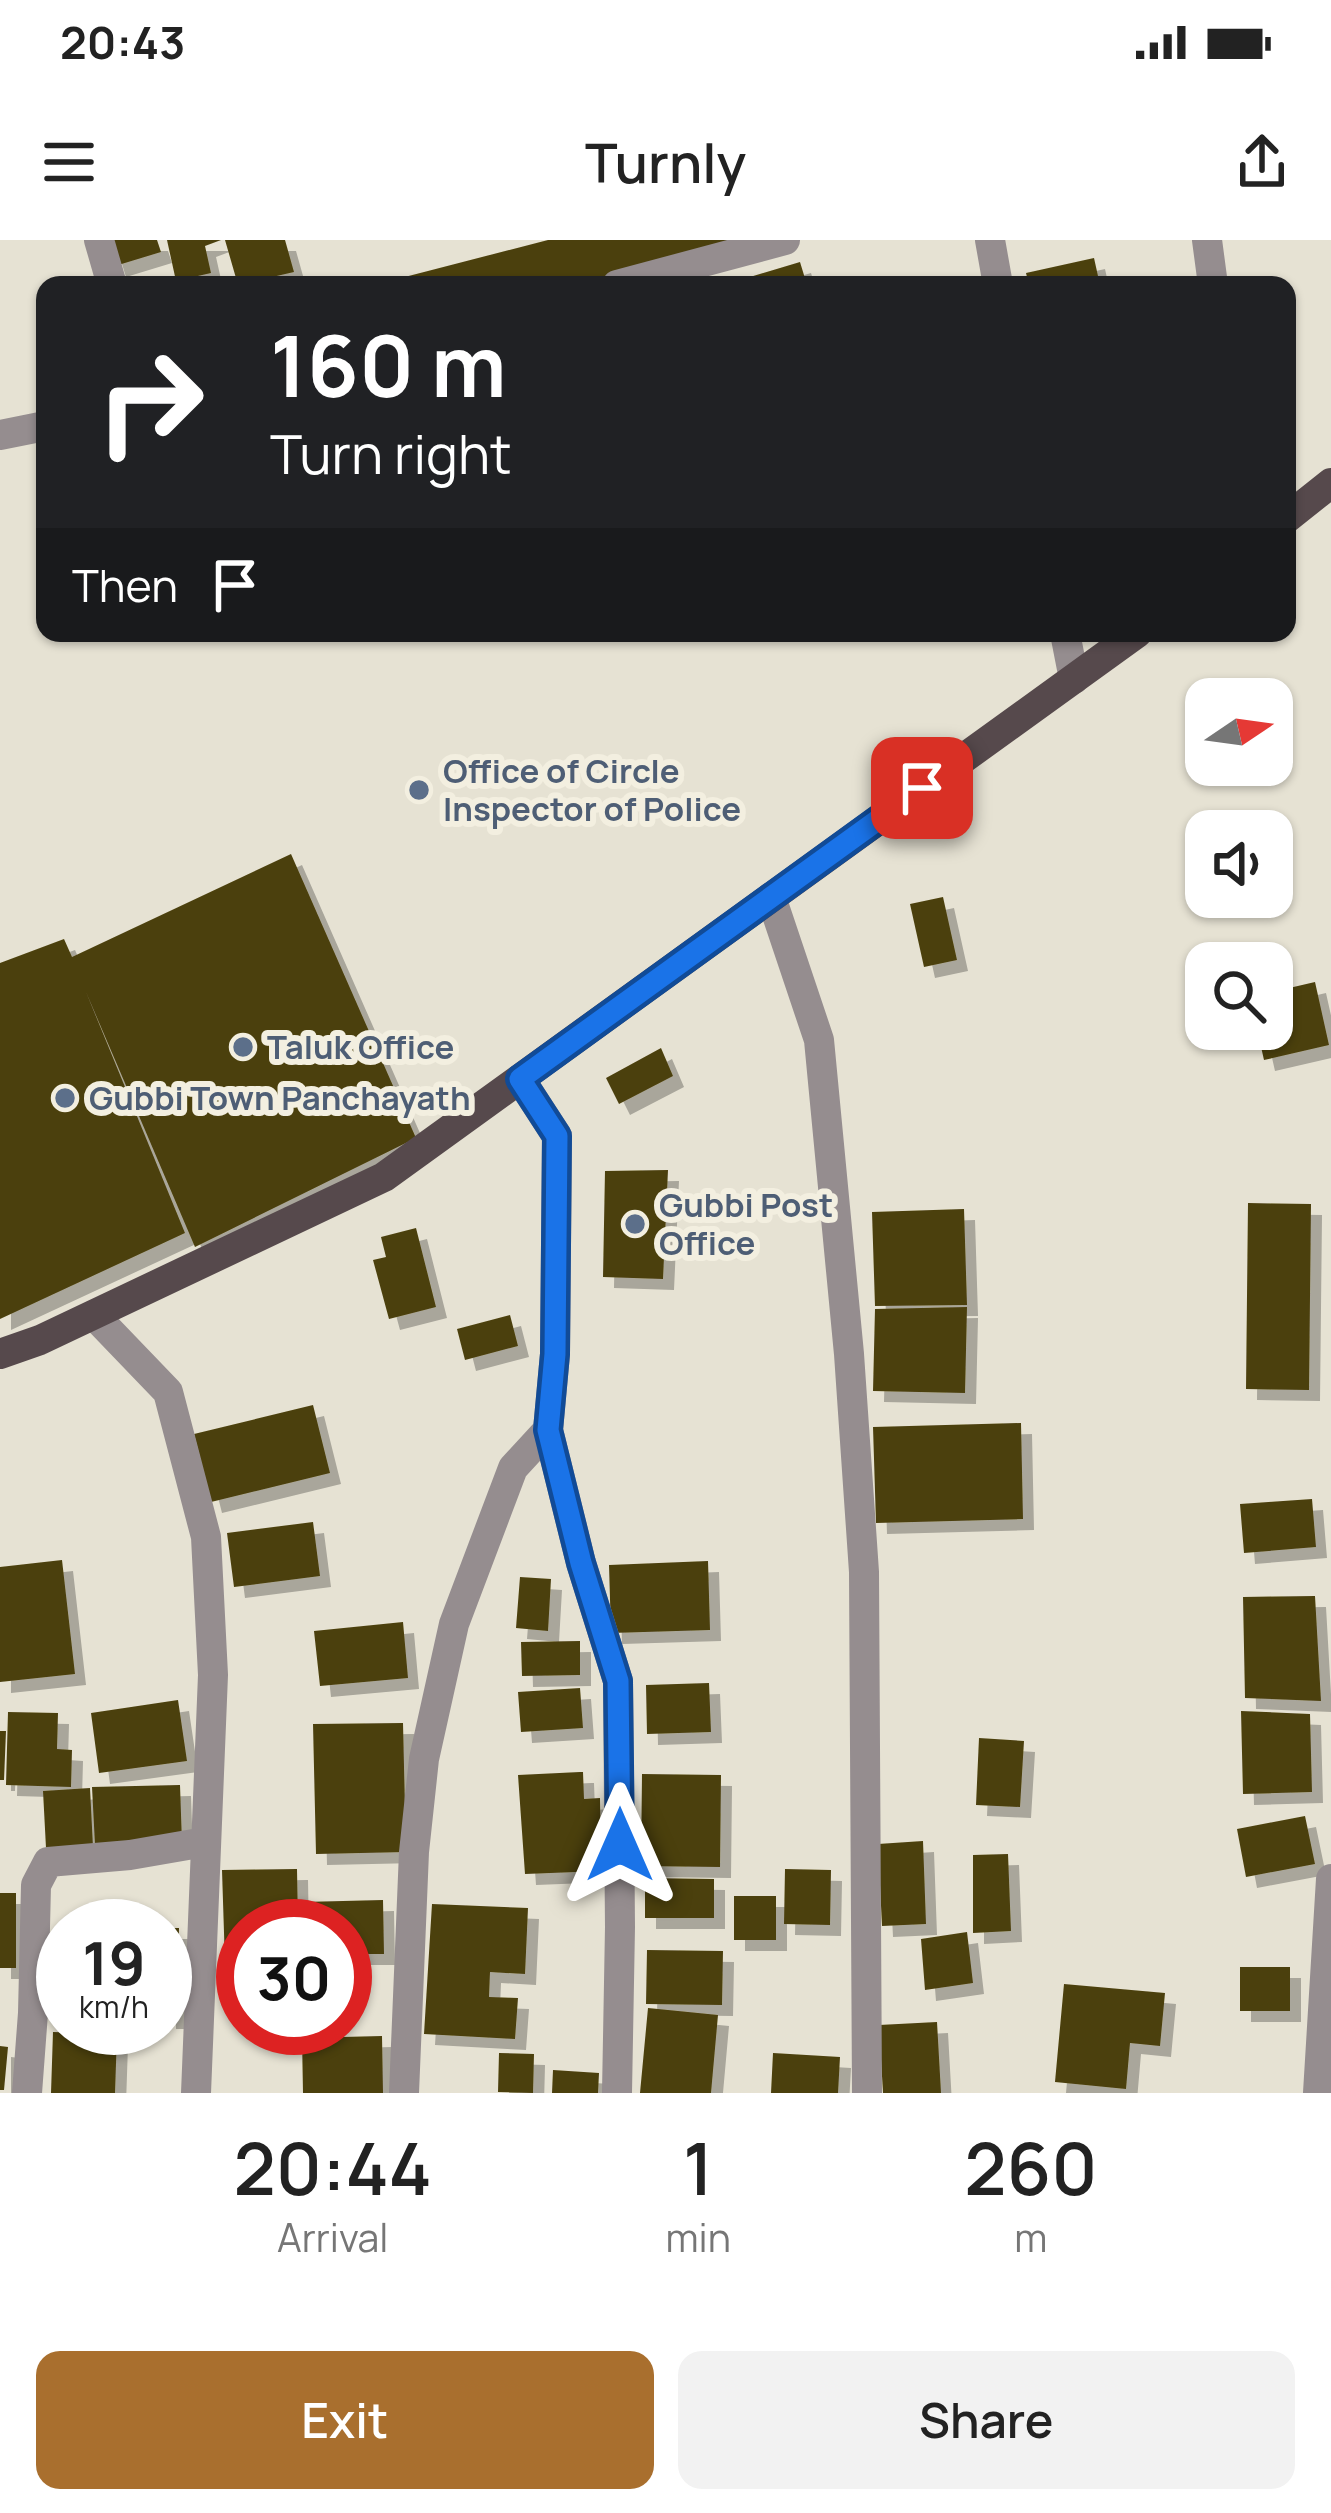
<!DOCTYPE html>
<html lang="en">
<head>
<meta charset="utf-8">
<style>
	:root { --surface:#fff; --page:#f2f2f2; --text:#222; --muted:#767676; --accent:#a96f2e }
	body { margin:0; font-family:Manrope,sans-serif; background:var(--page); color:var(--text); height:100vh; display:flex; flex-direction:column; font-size:45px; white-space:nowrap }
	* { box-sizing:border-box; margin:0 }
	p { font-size:39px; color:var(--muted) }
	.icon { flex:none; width:66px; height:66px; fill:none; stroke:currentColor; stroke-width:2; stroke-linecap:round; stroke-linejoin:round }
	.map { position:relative; height:1853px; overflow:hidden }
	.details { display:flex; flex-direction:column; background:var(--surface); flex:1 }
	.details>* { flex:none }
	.guide { position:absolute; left:36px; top:36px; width:1260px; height:366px; border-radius:24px; box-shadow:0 3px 9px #0004; background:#202124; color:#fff; overflow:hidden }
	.needle { width:78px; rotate:77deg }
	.fabs { position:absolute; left:1185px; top:438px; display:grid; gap:24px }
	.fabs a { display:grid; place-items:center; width:108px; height:108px; border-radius:24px; background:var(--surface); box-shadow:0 3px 9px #0004; font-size:60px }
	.speed { position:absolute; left:36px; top:1659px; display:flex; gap:24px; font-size:60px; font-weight:700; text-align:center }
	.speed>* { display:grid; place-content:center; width:156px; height:156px; border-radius:50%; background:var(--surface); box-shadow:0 3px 9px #0004; line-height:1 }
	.speed small { font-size:30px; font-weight:400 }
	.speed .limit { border:18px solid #d22; background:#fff; color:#111 }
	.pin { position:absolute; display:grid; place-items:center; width:102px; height:102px; color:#fff; margin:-51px; border-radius:24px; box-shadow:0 6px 18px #0006 }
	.me { position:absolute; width:132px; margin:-66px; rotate:0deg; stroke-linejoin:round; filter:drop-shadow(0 0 9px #0008) }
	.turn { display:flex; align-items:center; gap:42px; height:252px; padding:0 36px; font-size:54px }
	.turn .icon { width:156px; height:156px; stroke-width:2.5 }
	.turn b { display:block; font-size:84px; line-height:102px }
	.then { display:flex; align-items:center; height:114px; padding:0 36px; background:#0003; gap:24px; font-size:45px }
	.eta { display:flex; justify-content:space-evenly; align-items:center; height:204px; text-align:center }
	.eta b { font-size:72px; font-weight:600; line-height:84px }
	.action { display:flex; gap:24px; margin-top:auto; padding:24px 36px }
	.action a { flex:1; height:138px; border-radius:24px; background:var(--accent); color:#fff; font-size:48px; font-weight:600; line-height:138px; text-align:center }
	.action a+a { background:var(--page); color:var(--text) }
	.status { display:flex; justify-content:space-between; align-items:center; height:84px; padding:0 60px; background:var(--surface); direction:ltr }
	.status svg { height:33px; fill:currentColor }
	header { display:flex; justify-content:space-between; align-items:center; height:156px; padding:0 36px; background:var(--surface); font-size:54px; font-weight:600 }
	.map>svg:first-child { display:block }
	.building { fill:#4c400c; filter:url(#shadow) }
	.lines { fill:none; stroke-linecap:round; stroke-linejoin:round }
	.minor { stroke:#958d8f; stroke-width:30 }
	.major { stroke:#56494c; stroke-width:30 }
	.route-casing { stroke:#114b97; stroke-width:30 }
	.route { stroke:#1a73e8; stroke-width:21 }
	.service-dot { fill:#5c6f8a; stroke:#f3efe0; stroke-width:4.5 }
	.labels { text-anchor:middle; stroke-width:12; stroke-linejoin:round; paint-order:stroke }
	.service-label { font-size:33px; font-weight:bold; fill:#4e5e75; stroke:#f3efe0; text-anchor:start }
</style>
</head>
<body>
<div class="status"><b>20:43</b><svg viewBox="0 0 49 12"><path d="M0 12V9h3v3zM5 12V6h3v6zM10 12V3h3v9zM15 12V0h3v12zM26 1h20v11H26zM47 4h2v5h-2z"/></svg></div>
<header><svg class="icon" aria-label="menu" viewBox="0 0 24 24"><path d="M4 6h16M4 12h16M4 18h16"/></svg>Turnly<svg class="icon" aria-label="share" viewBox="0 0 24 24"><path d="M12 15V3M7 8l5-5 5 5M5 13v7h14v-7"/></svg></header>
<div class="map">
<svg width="1331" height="1853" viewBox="0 0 1331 1853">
	<defs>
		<filter id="shadow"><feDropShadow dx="11" dy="11" stdDeviation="0" flood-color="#0004"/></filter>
	</defs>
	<rect width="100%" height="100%" fill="#e6e2d3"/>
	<path class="building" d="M 107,0 L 157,0 L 161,12 L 115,26 Z
		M 167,0 L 221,0 L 205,6 L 211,33 L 176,41 Z
		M 225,0 L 285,0 L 294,32 L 238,45 Z
		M 548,0 L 729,0 L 732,6 L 577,45 L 398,45 L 397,39 Z
		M 1094,18 L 1100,45 L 1029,45 L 1026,33 Z
		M 800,22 L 807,45 L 741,45 L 740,40 Z
		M 291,614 L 416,898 L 195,1007 L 86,752 L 185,993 L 0,1079 L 0,723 L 64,699 L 72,717 Z
		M 943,657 L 957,720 L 924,727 L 910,664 Z
		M 1315,742 L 1329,805 L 1264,820 L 1257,789 L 1272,789 L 1272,752 Z
		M 661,808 L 673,836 L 619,864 L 606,838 Z
		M 668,930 L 663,1039 L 603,1037 L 605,931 Z
		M 1248,963 L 1311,964 L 1309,1150 L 1246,1149 Z
		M 964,969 L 967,1065 L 875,1066 L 872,972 Z
		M 416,988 L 436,1067 L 389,1079 L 373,1020 L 386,1017 L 381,997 Z
		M 967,1067 L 965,1153 L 873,1151 L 875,1069 Z
		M 510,1075 L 518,1106 L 465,1120 L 457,1089 Z
		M 313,1165 L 330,1233 L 211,1262 L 194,1194 Z
		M 1021,1183 L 1023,1279 L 876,1283 L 873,1187 Z
		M 1312,1259 L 1316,1307 L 1244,1313 L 1240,1264 Z
		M 313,1282 L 320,1336 L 234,1347 L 227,1293 Z
		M 62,1320 L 75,1434 L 0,1442 L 0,1327 Z
		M 708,1321 L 710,1390 L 611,1393 L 609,1325 Z
		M 520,1337 L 551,1339 L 548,1391 L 516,1388 Z
		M 1315,1356 L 1321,1461 L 1245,1458 L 1243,1357 Z
		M 403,1382 L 408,1438 L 320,1446 L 314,1391 Z
		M 580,1401 L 580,1435 L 522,1436 L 521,1402 Z
		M 709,1443 L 711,1492 L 647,1494 L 646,1445 Z
		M 580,1448 L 583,1488 L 521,1492 L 518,1452 Z
		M 178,1460 L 187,1521 L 99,1533 L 91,1473 Z
		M 1241,1471 L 1310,1474 L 1312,1552 L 1243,1554 Z
		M 8,1472 L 58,1473 L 57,1509 L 72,1510 L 71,1547 L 6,1545 Z
		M 403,1483 L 406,1612 L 316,1614 L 313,1484 Z
		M 0,1491 L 6,1491 L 4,1540 L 0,1540 Z
		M 979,1498 L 1024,1501 L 1020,1567 L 976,1565 Z
		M 580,1532 L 583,1532 L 584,1559 L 600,1558 L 601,1631 L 525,1634 L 518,1535 Z
		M 642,1534 L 721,1535 L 720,1627 L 641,1626 Z
		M 180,1545 L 182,1603 L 95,1605 L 92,1547 Z
		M 90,1548 L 93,1607 L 46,1608 L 43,1551 Z
		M 1305,1576 L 1315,1624 L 1246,1637 L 1237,1589 Z
		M 923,1601 L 926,1684 L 882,1686 L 878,1604 Z
		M 1008,1614 L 1011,1691 L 973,1693 L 973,1615 Z
		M 297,1629 L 298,1686 L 243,1686 L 243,1723 L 225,1724 L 222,1630 Z
		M 785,1629 L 831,1630 L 830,1685 L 784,1684 Z
		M 645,1638 L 714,1639 L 714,1678 L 645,1678 Z
		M 0,1653 L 16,1653 L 16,1728 L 0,1728 Z
		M 734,1656 L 776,1656 L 776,1700 L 734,1700 Z
		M 383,1660 L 384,1714 L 345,1714 L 345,1686 L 303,1686 L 303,1662 Z
		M 432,1664 L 528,1668 L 525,1734 L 490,1732 L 489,1757 L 518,1758 L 515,1799 L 424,1794 Z
		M 165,1688 L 179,1688 L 177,1778 L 165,1778 Z
		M 967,1692 L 973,1743 L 925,1750 L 921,1699 Z
		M 55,1701 L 63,1701 L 63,1736 L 54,1735 Z
		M 647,1710 L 723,1711 L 722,1765 L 646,1764 Z
		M 1240,1727 L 1290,1727 L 1290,1771 L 1240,1771 Z
		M 1064,1744 L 1165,1753 L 1160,1806 L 1130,1803 L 1126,1849 L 1055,1842 Z
		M 648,1768 L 718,1775 L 711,1853 L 640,1853 Z
		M 937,1782 L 941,1853 L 883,1853 L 879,1785 Z
		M 53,1792 L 117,1794 L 115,1853 L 51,1853 Z
		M 382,1796 L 383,1853 L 303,1853 L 302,1798 Z
		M 0,1806 L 8,1807 L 4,1850 L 0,1850 Z
		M 499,1813 L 534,1814 L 533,1853 L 498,1852 Z
		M 773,1813 L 840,1817 L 838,1853 L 771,1853 Z
		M 553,1830 L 599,1833 L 598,1853 L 552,1853 Z"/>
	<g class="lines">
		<path class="minor" d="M 99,0 L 112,45
			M 990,0 L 998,45
			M 1207,0 L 1213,45
			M 617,45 L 785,0
			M 0,195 L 45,186
			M 1065,393 L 1074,439
			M 771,657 L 819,800 L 849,1114 L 864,1332 L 867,1853
			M 520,839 L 557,896 L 555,1114 L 548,1190 L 581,1323 L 618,1441 L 620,1687 L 617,1853
			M 94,1075 L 168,1152 L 206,1297 L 213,1435 L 196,1853
			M 27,1853 L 33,1773 L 36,1645 L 48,1622 L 130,1615 L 205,1602
			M 404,1853 L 414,1612 L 424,1519 L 454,1384 L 513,1228 L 548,1190
			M 1318,1853 L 1331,1639"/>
		<path class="major" d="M 1287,278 L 1331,243
			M 0,1114 L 40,1100 L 384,937 L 1137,393"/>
	</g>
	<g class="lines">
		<g class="route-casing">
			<path id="route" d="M 620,1605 L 618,1441 L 581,1323 L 548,1190 L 555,1114 L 557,896 L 520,839 L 922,548"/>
		</g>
		<use href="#route" class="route"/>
	</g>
	<g class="service-dot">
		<circle cx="419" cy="550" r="12"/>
		<circle cx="243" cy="807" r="12"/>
		<circle cx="65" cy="858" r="12"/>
		<circle cx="635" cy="984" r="12"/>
	</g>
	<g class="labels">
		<g class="service-label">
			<text x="443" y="543">Office of Circle<tspan x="443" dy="38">Inspector of Police</tspan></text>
			<text x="267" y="819">Taluk Office</text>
			<text x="89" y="870">Gubbi Town Panchayath</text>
			<text x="659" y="977">Gubbi Post<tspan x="659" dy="38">Office</tspan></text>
		</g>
	</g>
</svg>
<div class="fabs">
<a><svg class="needle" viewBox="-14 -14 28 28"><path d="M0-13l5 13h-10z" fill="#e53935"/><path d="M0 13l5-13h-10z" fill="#767676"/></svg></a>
<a><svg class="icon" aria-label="sound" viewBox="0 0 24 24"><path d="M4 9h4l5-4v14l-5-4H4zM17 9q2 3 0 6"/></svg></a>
<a><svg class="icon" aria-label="search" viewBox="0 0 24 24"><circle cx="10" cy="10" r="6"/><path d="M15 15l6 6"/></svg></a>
</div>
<div class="speed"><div>19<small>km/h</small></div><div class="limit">30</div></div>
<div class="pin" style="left:922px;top:548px;background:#d93025"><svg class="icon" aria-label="arrive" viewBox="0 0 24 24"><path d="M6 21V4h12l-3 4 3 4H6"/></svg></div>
<svg class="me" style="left:620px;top:1605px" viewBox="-20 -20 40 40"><path d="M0-17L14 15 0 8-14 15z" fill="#1a73e8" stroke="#fff" stroke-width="4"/></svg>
<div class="guide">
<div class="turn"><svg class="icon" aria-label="right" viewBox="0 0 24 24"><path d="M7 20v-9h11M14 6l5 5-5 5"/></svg><div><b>160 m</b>Turn right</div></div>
<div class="then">Then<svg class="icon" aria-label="arrive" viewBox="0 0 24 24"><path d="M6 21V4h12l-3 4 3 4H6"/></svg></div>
</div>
</div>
<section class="details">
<div class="eta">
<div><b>20:44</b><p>Arrival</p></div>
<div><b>1</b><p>min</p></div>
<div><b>260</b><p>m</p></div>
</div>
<div class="action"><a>Exit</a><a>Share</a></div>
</section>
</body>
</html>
